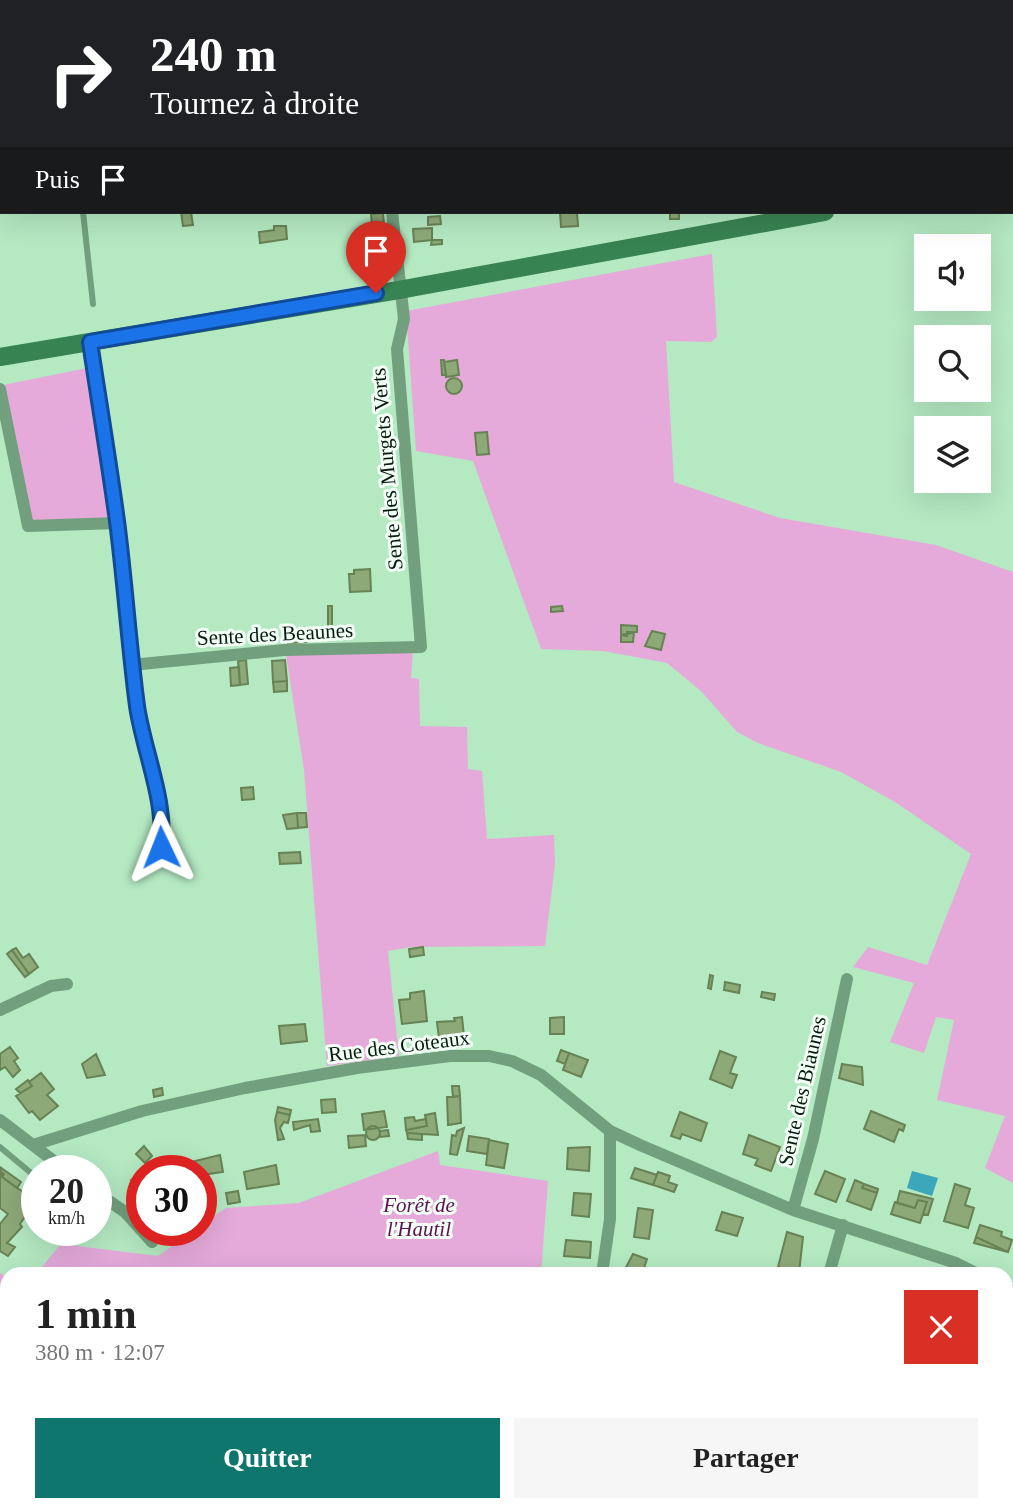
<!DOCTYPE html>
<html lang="fr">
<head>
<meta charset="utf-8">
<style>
	:root { --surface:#fff; --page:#f6f6f6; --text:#222; --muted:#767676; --accent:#0f766e }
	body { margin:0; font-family:"Times New Roman",serif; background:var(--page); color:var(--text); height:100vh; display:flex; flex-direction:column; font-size:26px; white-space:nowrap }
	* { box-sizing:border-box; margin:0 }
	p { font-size:23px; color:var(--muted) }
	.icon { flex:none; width:38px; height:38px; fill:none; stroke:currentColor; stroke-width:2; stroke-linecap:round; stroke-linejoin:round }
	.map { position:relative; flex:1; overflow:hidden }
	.panel { position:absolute; left:0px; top:1267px; width:1013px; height:245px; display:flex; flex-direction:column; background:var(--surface); border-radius:21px 21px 0 0; box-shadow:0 7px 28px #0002 }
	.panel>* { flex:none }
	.hud { position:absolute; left:0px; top:0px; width:1013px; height:214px; box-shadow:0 7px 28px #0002; background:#202124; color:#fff; overflow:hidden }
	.tools { position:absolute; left:914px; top:234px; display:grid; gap:14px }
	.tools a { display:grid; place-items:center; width:77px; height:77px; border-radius:0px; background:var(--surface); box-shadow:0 7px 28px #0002; font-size:35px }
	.speed { position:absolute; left:21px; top:1155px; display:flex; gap:14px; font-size:35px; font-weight:700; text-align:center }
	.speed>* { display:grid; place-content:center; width:91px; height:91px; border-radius:50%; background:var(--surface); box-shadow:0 7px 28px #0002; line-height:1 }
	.speed small { font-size:18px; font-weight:400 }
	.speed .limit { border:10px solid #d22; background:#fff; color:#111 }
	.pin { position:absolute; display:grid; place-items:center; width:60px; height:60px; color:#fff; margin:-72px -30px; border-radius:50% 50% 50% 0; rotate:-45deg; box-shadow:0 0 7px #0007 }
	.pin .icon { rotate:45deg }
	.me { position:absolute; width:77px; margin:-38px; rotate:358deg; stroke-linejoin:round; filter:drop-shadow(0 0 5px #0008) }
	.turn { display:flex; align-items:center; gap:24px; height:147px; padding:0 35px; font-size:32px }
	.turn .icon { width:91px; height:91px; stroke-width:2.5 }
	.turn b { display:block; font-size:49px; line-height:60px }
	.then { display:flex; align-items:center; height:66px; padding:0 35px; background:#0003; gap:14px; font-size:26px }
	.round { display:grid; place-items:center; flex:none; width:74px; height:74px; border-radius:0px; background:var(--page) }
	.overview { display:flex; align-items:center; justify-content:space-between; height:119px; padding:0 35px }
	h1 { font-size:42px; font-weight:800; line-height:52px }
	.cta { display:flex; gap:14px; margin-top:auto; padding:14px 35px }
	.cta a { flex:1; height:80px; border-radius:0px; background:var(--accent); color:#fff; font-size:28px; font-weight:800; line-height:80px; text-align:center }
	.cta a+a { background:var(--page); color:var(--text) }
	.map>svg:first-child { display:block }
	.built { fill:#a3deb3 }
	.green { fill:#e5aada }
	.water { fill:#3ca6ba }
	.building { fill:#8da978; stroke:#678253; stroke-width:2 }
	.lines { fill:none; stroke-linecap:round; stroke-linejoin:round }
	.lane { stroke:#72a07e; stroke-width:6 }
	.street { stroke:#72a07e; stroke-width:12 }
	.secondary { stroke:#388352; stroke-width:18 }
	.route-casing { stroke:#114b97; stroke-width:18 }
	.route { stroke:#1a73e8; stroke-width:12 }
	.labels { text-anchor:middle; stroke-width:6; stroke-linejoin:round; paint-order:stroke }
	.street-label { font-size:21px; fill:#071c0e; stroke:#f3fef6 }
	.park-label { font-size:21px; font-style:italic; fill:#5b1353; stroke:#f3fef6 }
</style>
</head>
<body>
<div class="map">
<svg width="1013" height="1512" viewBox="0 0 1013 1512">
	<rect width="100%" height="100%" fill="#b4e9c2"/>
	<path class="built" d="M 331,1505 L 358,1505 L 362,1512 L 325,1512 L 324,1508 Z"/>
	<path class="green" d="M 712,254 L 717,337 L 711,342 L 666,341 L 674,482 L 780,518 L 936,545 L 1013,572 L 1013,1183 L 985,1168 L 1005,1116 L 937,1100 L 954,1020 L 936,1017 L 924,1053 L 890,1042 L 914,983 L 853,967 L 868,947 L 927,965 L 971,854 L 895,802 L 841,772 L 758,743 L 737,732 L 701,691 L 667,663 L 603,651 L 541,649 L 473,461 L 416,451 L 406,311 Z
		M 102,365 L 117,523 L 25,529 L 3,385 Z
		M 413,650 L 411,678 L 419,679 L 420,726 L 467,727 L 468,769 L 482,771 L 487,839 L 554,835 L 555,864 L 545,946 L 411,947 L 388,951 L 399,1056 L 327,1066 L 304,770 L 286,655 Z
		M 438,1151 L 440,1165 L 548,1181 L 541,1274 L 36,1274 L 61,1244 L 158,1256 L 195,1230 L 201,1230 L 201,1225 L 226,1208 L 299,1203 Z
		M 0,1273 L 7,1278 L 7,1505 L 331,1505 L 324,1508 L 325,1512 L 0,1512 Z
		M 358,1505 L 618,1505 L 615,1512 L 362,1512 Z"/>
	<path class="water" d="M 912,1171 L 938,1178 L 932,1196 L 907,1188 Z"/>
	<path class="building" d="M 616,0 L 644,0 L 644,2 L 616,2 Z
		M 923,0 L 1013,0 L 1013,57 L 1012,2 Z
		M 181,212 L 191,212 L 193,225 L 183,226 Z
		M 560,212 L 577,212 L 578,226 L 561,227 Z
		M 670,212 L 679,212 L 679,219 L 670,219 Z
		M 383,213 L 384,224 L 372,225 L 371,214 Z
		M 440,216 L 441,224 L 428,225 L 428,217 Z
		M 274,226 L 286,226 L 287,239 L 260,243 L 259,232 L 274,230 Z
		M 432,228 L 432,240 L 414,242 L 413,229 Z
		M 432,240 L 442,240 L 442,244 L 431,245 Z
		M 384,241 L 386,261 L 370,262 L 368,247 L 375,247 L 374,242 Z
		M 389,260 L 384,272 L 370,274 L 368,263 Z
		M 441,360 L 444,360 L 446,375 L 442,375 Z
		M 457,360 L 459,375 L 446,377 L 444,362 Z
		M446 386a8 8 0 1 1 16 0a8 8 0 1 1-16 0Z
		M 487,432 L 489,454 L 477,455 L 475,433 Z
		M 370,569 L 371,591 L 350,592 L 349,574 L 354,574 L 354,570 Z
		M 328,606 L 332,606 L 332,638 L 328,638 Z
		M 562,606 L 563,611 L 551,612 L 551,607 Z
		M 621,625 L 637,626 L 637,632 L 621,635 Z
		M 652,631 L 665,634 L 661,650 L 645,646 Z
		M 627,632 L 634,632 L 633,642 L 621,642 L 621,635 L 627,636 Z
		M 307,635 L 310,637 L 307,642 L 288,643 L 287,636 Z
		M 246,660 L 248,684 L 240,685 L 238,661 Z
		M 285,660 L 287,681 L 273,682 L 272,661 Z
		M 239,667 L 240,685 L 231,686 L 230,668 Z
		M 287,681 L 287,691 L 274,692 L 273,682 Z
		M 253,787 L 254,799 L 242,800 L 241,788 Z
		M 297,813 L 306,813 L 307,827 L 298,828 Z
		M 297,813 L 298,828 L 287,829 L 283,815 Z
		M 300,852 L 301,863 L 280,864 L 279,853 Z
		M 423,947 L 424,955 L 410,957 L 409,949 Z
		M 16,948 L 23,958 L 29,954 L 38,967 L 29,974 L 12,950 Z
		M 12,950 L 29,974 L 25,977 L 7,954 Z
		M 710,975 L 713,976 L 711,989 L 708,988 Z
		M 725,982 L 740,985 L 739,993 L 724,990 Z
		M 424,991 L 427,1021 L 402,1024 L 399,1000 L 410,999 L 410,993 Z
		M 762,992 L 775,994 L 774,1000 L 761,997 Z
		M 462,1017 L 464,1036 L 439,1039 L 437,1022 L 455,1021 L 454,1018 Z
		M 564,1017 L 564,1034 L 550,1034 L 550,1018 Z
		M 305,1024 L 307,1041 L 281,1044 L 279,1026 Z
		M 10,1047 L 18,1058 L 14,1061 L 20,1070 L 13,1077 L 5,1067 L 0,1070 L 0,1054 Z
		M 561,1050 L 569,1053 L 565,1064 L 557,1061 Z
		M 720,1051 L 736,1057 L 730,1073 L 737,1075 L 732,1088 L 710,1079 Z
		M 569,1053 L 588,1060 L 581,1077 L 563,1070 Z
		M 96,1054 L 105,1075 L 87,1078 L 82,1064 Z
		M 842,1064 L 862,1067 L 863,1085 L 839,1078 Z
		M 41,1073 L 54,1089 L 47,1095 L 58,1106 L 40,1120 L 32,1111 L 29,1113 L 16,1096 L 32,1086 L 29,1082 Z
		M 28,1080 L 32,1086 L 20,1093 L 16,1089 Z
		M 452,1086 L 459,1086 L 460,1096 L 453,1097 Z
		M 162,1088 L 163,1095 L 154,1097 L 153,1090 Z
		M 460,1096 L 461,1123 L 448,1125 L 447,1097 Z
		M 335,1099 L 336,1112 L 322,1113 L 321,1100 Z
		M 278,1107 L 291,1110 L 290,1115 L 277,1112 Z
		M 384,1111 L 387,1127 L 364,1130 L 362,1114 Z
		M 871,1111 L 905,1125 L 903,1131 L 899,1129 L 894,1142 L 864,1129 Z
		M 277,1112 L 290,1115 L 288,1123 L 284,1122 L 280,1128 L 284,1139 L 278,1140 L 275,1120 Z
		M 680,1112 L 707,1123 L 701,1141 L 682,1134 L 680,1139 L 671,1136 Z
		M 435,1113 L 438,1135 L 407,1133 L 406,1130 L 427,1126 L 425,1115 Z
		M 414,1117 L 415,1121 L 426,1119 L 427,1126 L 406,1130 L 405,1118 Z
		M 318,1119 L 320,1131 L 311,1132 L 310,1125 L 294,1130 L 293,1122 Z
		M366 1133a7 7 0 1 1 14 0a7 7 0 1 1-14 0Z
		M 464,1128 L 457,1155 L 450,1154 L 452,1135 L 456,1136 L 457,1131 Z
		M 388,1130 L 389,1136 L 380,1137 L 380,1131 Z
		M 407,1133 L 422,1134 L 422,1140 L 408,1139 Z
		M 365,1135 L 366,1146 L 349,1148 L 348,1136 Z
		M 749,1135 L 780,1147 L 771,1171 L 755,1165 L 758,1159 L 743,1154 Z
		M 469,1136 L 489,1139 L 487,1154 L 467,1151 Z
		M 489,1140 L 508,1144 L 504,1168 L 486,1165 Z
		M 144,1146 L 152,1156 L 145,1163 L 136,1154 Z
		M 590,1147 L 589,1171 L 567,1169 L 568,1148 Z
		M 220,1155 L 223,1172 L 201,1175 L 201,1171 L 192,1171 L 191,1162 Z
		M 276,1165 L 279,1184 L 247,1189 L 244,1172 Z
		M 0,1167 L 21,1182 L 17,1188 L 2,1177 Z
		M 635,1168 L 657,1175 L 653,1185 L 631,1178 Z
		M 0,1171 L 4,1174 L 2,1177 L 36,1201 L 20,1224 L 22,1227 L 7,1243 L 15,1247 L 8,1256 L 0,1251 L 0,1224 L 8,1214 L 0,1208 Z
		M 825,1171 L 845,1179 L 836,1202 L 815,1194 Z
		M 658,1172 L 670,1176 L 668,1182 L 677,1185 L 674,1192 L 653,1185 Z
		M 141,1174 L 142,1202 L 139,1204 L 129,1190 L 135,1186 L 131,1180 Z
		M 855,1180 L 864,1184 L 862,1188 L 877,1193 L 871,1210 L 847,1201 Z
		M 864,1184 L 878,1189 L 877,1193 L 862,1188 Z
		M 955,1184 L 970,1189 L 965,1205 L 974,1208 L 968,1228 L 944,1221 Z
		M 238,1191 L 240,1202 L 228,1204 L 226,1193 Z
		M 900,1191 L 933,1199 L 928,1215 L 923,1214 L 927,1202 L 918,1200 L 915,1208 L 897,1203 Z
		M 574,1193 L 591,1194 L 589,1217 L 572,1215 Z
		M 918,1200 L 927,1202 L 920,1223 L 891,1214 L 895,1202 L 915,1208 Z
		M 638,1208 L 653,1210 L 649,1239 L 634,1237 Z
		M 722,1212 L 743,1218 L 737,1236 L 716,1230 Z
		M 980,1225 L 1002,1232 L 1001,1236 L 1012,1240 L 1008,1252 L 976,1237 Z
		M 787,1232 L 803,1237 L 799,1273 L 778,1267 Z
		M 976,1237 L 1008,1252 L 974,1243 Z
		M 566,1240 L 591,1242 L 590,1258 L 564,1256 Z
		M 633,1254 L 647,1259 L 642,1274 L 624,1271 Z"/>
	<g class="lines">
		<path class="lane" d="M 59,0 L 59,2
			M 83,212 L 93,304
			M 0,1147 L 37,1178
			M 47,1171 L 51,1160"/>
		<path class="street" d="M 368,0 L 368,2
			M 486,0 L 490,2
			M 874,0 L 874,2
			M 91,342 L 117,523
			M 0,389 L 28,526 L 117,523 C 124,588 126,656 139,721 C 148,762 165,804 161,847
			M 131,665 L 284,650 L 421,647 L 397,349 L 404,319 L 392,212
			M 0,1010 L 51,986 L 67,984
			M 0,1120 L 67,1171
			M 33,1145 L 142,1111 L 245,1088 L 357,1068 L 450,1056 L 489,1056 L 512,1061 L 541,1075 L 610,1131 L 640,1145 L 793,1210 L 956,1263 L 978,1274
			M 96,1192 L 125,1212 L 152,1242
			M 793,1210 L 813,1139 L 847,979
			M 602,1274 L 610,1219 L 610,1131
			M 829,1274 L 843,1225
			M 1006,1288 L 1013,1291
			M 685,1511 L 687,1512
			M 762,1512 L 764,1505"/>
		<path class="secondary" d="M 1012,172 L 1013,171
			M 0,357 L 399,290 L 825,212"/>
	</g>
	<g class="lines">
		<g class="route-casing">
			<path id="route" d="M 161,847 C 166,799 144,753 137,706 C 129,645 125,583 117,521 C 109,462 99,402 90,342 L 376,293"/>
		</g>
		<use href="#route" class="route"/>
	</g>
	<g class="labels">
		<g class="street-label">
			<text transform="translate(387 469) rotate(-95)" y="7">Sente des Murgets Verts</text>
			<text transform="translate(275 634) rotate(-3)" y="7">Sente des Beaunes</text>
			<text transform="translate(399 1046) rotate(-7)" y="7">Rue des Coteaux</text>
			<text transform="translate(802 1091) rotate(-77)" y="7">Sente des Biaunes</text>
		</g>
		<g class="park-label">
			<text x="419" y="1212">Forêt de<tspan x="419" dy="24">l'Hautil</tspan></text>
		</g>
	</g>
</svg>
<div class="tools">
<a><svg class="icon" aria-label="sound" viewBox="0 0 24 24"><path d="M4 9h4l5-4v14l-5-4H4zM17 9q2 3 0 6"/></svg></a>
<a><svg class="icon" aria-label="search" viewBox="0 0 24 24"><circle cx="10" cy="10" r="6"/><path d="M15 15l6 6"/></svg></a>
<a><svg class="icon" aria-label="layers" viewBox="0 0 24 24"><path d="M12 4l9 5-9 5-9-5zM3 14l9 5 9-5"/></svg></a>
</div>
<div class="speed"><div>20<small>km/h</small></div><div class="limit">30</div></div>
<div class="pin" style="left:376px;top:293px;background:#d93025"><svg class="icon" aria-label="arrive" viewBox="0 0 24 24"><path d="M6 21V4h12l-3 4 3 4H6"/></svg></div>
<svg class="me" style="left:161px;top:847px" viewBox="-20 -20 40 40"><path d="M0-17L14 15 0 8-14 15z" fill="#1a73e8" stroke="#fff" stroke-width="4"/></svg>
<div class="hud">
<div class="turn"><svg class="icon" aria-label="right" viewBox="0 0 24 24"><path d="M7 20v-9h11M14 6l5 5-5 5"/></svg><div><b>240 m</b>Tournez à droite</div></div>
<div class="then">Puis<svg class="icon" aria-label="arrive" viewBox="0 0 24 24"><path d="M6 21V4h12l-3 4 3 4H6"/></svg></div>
</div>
<section class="panel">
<div class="overview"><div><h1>1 min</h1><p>380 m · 12:07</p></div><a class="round" style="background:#d93025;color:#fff"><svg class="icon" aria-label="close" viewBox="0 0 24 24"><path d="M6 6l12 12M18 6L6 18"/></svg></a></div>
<div class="cta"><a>Quitter</a><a>Partager</a></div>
</section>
</div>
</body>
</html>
